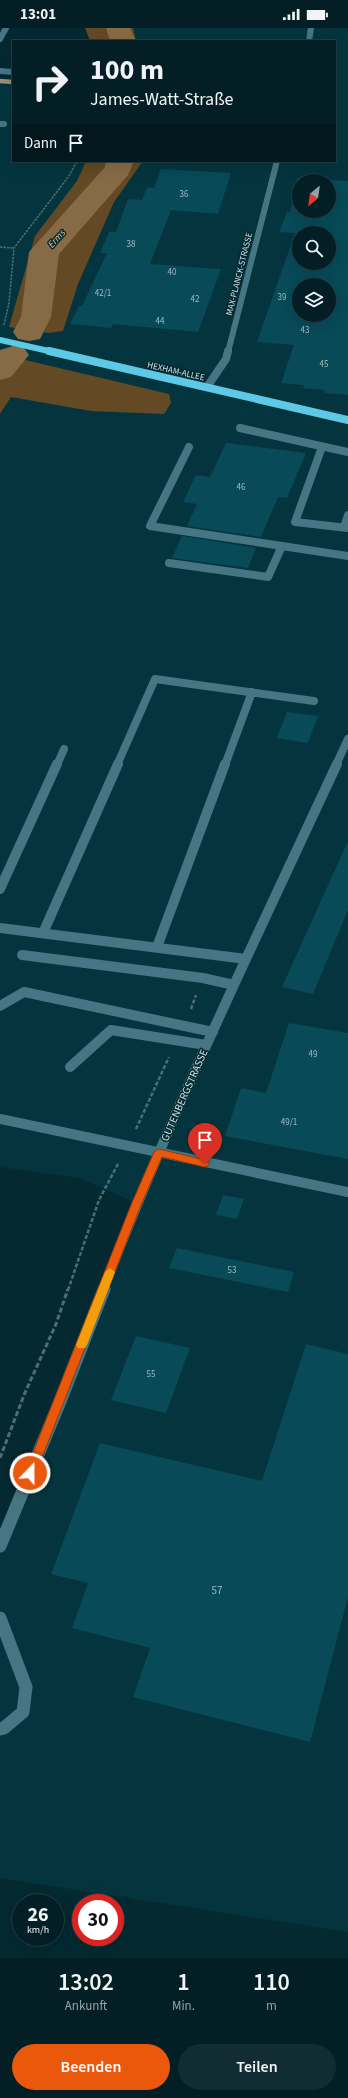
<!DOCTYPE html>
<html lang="de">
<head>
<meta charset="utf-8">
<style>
	:root { --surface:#031f25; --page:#112c32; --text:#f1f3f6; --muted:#97a2a7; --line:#243d42; --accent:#ea580c }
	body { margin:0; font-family:"Source Sans 3",sans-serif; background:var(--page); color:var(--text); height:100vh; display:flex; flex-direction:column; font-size:15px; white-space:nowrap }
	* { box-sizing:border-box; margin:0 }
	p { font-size:13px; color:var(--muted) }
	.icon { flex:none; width:22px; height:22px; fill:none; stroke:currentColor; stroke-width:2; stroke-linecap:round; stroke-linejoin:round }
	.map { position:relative; height:1930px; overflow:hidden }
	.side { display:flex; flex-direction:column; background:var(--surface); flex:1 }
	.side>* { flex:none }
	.guide { position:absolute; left:12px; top:12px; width:324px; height:122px; border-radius:0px; box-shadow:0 4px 16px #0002,0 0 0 1px var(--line); background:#031f25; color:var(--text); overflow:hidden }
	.needle { width:26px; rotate:209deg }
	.buttons { position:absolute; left:292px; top:146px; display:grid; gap:8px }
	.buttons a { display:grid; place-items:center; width:44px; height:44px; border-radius:50%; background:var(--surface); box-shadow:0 4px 16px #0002,0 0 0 1px var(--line); font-size:20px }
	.speed { position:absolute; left:12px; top:1866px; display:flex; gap:8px; font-size:20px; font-weight:700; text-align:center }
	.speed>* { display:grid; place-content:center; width:52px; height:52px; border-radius:50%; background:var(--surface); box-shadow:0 4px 16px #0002,0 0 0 1px var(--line); line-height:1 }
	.speed small { font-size:10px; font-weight:400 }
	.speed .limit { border:6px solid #d22; background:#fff; color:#111 }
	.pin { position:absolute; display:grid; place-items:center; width:34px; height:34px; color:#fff; margin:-41px -17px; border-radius:50% 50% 50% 0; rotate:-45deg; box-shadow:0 0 4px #0007 }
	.pin .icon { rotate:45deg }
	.me { position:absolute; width:44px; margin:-22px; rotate:22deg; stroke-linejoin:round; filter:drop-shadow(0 0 3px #0008) }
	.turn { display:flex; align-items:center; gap:14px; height:84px; padding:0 12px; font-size:18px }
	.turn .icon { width:52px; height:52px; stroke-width:2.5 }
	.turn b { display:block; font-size:28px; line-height:34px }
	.then { display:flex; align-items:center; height:38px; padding:0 12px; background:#0003; gap:8px; font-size:15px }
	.eta { display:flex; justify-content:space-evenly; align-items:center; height:68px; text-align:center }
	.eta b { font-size:24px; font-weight:600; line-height:28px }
	.button { display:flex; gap:8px; margin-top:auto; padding:8px 12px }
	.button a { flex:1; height:46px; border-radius:24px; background:var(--accent); color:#fff; font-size:16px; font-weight:600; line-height:46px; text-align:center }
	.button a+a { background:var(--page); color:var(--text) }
	.status { display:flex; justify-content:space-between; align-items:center; height:28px; padding:0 20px; background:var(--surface); direction:ltr }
	.status svg { height:11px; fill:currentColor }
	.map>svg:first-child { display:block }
	.built { fill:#04353e; fill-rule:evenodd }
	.forest { fill:#634924 }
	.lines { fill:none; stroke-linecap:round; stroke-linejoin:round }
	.stream { stroke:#9d8f76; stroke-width:4.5 }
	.river { fill:#876b46; fill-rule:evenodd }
	.building { fill:#084a58; fill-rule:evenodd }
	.path-far2 { stroke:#4f6d74; stroke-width:1.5; stroke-dasharray:2.5 1; stroke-linecap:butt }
	.path-far1 { stroke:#4f6d74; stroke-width:2.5; stroke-dasharray:4 2; stroke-linecap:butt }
	.path { stroke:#4f6d74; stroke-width:3; stroke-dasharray:5 2.5; stroke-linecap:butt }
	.minor-far3 { stroke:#467683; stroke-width:6 }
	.minor-far2 { stroke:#467683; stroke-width:8 }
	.minor-far1 { stroke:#467683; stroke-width:10 }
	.minor { stroke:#467683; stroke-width:13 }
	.major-far1 { stroke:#5dc9e4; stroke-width:6 }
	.major { stroke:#5dc9e4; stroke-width:8 }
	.route { fill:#ea580c; stroke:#983908 }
	.slow { fill:#f59e0b }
	.labels { text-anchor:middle; stroke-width:3; stroke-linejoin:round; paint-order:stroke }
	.number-label { font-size:9px; fill:#9dbcc3 }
	.far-street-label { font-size:9px; fill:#cfe2e7; stroke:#042931 }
	.far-water-label { font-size:10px; font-style:italic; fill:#f8ca8c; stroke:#042931 }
	.street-label { font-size:11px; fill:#cfe2e7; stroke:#042931 }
	.near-number-label { font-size:11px; fill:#9dbcc3 }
</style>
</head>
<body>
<div class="status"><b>13:01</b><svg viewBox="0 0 49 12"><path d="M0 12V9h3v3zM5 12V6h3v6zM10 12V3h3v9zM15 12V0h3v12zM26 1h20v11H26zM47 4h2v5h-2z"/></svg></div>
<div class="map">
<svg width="348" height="1930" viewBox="0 0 348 1930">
	<rect width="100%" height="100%" fill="#042931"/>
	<path class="built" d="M 130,0 L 348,0 L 348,1904 L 0,1850 L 0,1524 L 63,1372 L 138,1176 L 80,1150 L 0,1139 L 0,55 L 13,56 L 13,133 L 335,133 L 335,13 L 133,13 ZM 299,153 L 329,153 L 329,183 L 299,183 ZM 299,205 L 329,205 L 329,235 L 299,235 ZM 299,257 L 329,257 L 329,287 L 299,287 Z"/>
	<path class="forest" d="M 85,0 L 133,0 L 136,13 L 90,13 Z
		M 86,133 L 143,133 L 114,174 L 78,256 L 63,303 L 49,305 L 9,299 L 35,208 L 77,153 Z
		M 0,326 L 169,366 L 171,375 L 164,386 L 91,383 L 11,369 L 0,386 Z"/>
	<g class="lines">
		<path class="stream" d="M 0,53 L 13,54"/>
		<path class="river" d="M 106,0 L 130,0 L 136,13 L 110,13 Z
			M 106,133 L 134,133 L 128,147 L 59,226 L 51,289 L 40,311 L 29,313 L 18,311 L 13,304 L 21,289 L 29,224 L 105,139 Z
			M 13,318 L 24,320 L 29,327 L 11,349 L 0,352 L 0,322 Z"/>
	</g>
	<path class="building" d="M 161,141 L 231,145 L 218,186 L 171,182 L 150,236 L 221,241 L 198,304 L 113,296 L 111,300 L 70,296 L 79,278 L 82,278 L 107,225 L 100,225 L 109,204 L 116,204 L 128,171 L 142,172 L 147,159 L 154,160 Z
		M 297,150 L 348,153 L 348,367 L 324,365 L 325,362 L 303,360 L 304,357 L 281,355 L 294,317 L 257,314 L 295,205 L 279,204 L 287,184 L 290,184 ZM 299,153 L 329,153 L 329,183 L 299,183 ZM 299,205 L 329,205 L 329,235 L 299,235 ZM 299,257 L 329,257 L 329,287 L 299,287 Z
		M 226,415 L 306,425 L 287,470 L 278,469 L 261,509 L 187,498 L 197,476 L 183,474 L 196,447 L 210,449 Z
		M 182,508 L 256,520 L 248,540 L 172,530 Z
		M 287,684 L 318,688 L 308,715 L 277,710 Z
		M 348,813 L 348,882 L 313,966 L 282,959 Z
		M 289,995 L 348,1005 L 348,1131 L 225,1108 L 241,1060 L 266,1065 Z
		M 223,1167 L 244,1171 L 237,1191 L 216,1187 Z
		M 177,1220 L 294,1244 L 288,1264 L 169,1240 Z
		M 136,1308 L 190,1320 L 166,1385 L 111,1372 Z
		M 306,1316 L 348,1326 L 348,1569 L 310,1714 L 133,1669 L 150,1620 L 72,1600 L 88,1555 L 51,1546 L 100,1415 L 262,1453 Z"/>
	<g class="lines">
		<path class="path-far2" d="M 0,219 L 14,220
			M 4,297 L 9,275 L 14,220 L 69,148 L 77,133"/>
		<path class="path-far1" d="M 191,981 L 196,967
			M 136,1101 L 169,1029
			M 68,1262 L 99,1172 L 119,1134"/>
		<path class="path" d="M 0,1430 L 24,1367 L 56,1296 L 68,1261"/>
		<path class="minor-far3" d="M 0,11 L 6,0
			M 309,13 L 311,0
			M 0,43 L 13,44
			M 0,96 L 4,96
			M 228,324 L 277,133"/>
		<path class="minor-far2" d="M 207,359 L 226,331 L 228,323
			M 240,400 L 348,424
			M 189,419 L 150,498 L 282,518
			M 322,419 L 295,494 L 348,500
			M 344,499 L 348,487
			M 169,535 L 268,549 L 282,518 L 348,528
			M 57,737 L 64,721
			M 117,737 L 155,651 L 314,673
			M 225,737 L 252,664
			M 336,737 L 348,711"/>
		<path class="minor-far1" d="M 0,861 L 57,736
			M 0,900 L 246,931
			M 43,905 L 118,736
			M 157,919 L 225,736
			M 22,927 L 203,950 L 234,957
			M 0,978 L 24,964 L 213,1004
			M 70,1039 L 111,1002 L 206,1017
			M 0,1091 L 348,1164
			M 103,1262 C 172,1083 256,910 337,736"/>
		<path class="minor" d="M 0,1518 L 61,1371 L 104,1261
			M 0,1590 L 26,1659 L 23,1684 L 4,1700 L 0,1701"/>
		<path class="major-far1" d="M 0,312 L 53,324"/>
		<path class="major" d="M 49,323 L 348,392"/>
	</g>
	<path class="route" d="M 159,1121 L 205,1132 L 210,1136 L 205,1139 L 162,1129 L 141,1177 L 36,1445 L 30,1449 L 26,1448 L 25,1445 L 131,1177 L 154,1124 Z"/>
	<path class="slow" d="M 110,1240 L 115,1244 L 87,1317 L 85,1320 L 78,1320 L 76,1317 L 105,1244 Z"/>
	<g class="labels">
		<g class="number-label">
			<text x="184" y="169">36</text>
			<text x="131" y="219">38</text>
			<text x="172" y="247">40</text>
			<text x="103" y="268">42/1</text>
			<text x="282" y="272">39</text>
			<text x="195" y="274">42</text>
			<text x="160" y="296">44</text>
			<text x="305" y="305">43</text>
			<text x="324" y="339">45</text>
			<text x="241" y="462">46</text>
			<text x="313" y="1029">49</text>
			<text x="289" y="1097">49/1</text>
			<text x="232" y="1245">53</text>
			<text x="151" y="1349">55</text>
		</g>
		<g class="far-street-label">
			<text transform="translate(239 246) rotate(-76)" y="3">MAX-PLANCK-STRASSE</text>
			<text transform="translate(176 343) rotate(13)" y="3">HEXHAM-ALLEE</text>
		</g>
		<g class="far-water-label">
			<text transform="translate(56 210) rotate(-48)" y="4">Erms</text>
		</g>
		<g class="street-label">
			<text transform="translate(184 1067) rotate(-66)" y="4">GUTENBERGSTRASSE</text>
		</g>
		<g class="near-number-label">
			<text x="217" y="1566">57</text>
		</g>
	</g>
</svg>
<div class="buttons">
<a><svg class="needle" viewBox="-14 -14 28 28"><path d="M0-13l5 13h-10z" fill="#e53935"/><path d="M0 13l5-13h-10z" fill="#97a2a7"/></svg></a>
<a><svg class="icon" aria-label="search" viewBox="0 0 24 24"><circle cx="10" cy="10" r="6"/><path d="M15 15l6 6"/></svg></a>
<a><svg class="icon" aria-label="layers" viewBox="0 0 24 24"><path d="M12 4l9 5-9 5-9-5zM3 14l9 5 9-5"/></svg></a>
</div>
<div class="speed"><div>26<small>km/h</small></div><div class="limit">30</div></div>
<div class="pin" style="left:205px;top:1136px;background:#d93025"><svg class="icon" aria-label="arrive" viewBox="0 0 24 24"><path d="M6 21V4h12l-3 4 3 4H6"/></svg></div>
<svg class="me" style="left:30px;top:1445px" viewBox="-20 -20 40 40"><circle r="17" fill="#ea580c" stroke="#fff" stroke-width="3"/><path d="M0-11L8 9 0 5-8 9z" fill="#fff"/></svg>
<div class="guide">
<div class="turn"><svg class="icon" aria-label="right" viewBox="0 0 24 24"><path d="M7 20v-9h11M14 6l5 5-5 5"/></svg><div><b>100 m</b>James-Watt-Straße</div></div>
<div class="then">Dann<svg class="icon" aria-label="arrive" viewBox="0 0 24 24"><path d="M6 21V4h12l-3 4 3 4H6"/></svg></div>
</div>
</div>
<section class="side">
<div class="eta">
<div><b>13:02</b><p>Ankunft</p></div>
<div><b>1</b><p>Min.</p></div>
<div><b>110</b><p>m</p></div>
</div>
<div class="button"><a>Beenden</a><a>Teilen</a></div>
</section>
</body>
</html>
